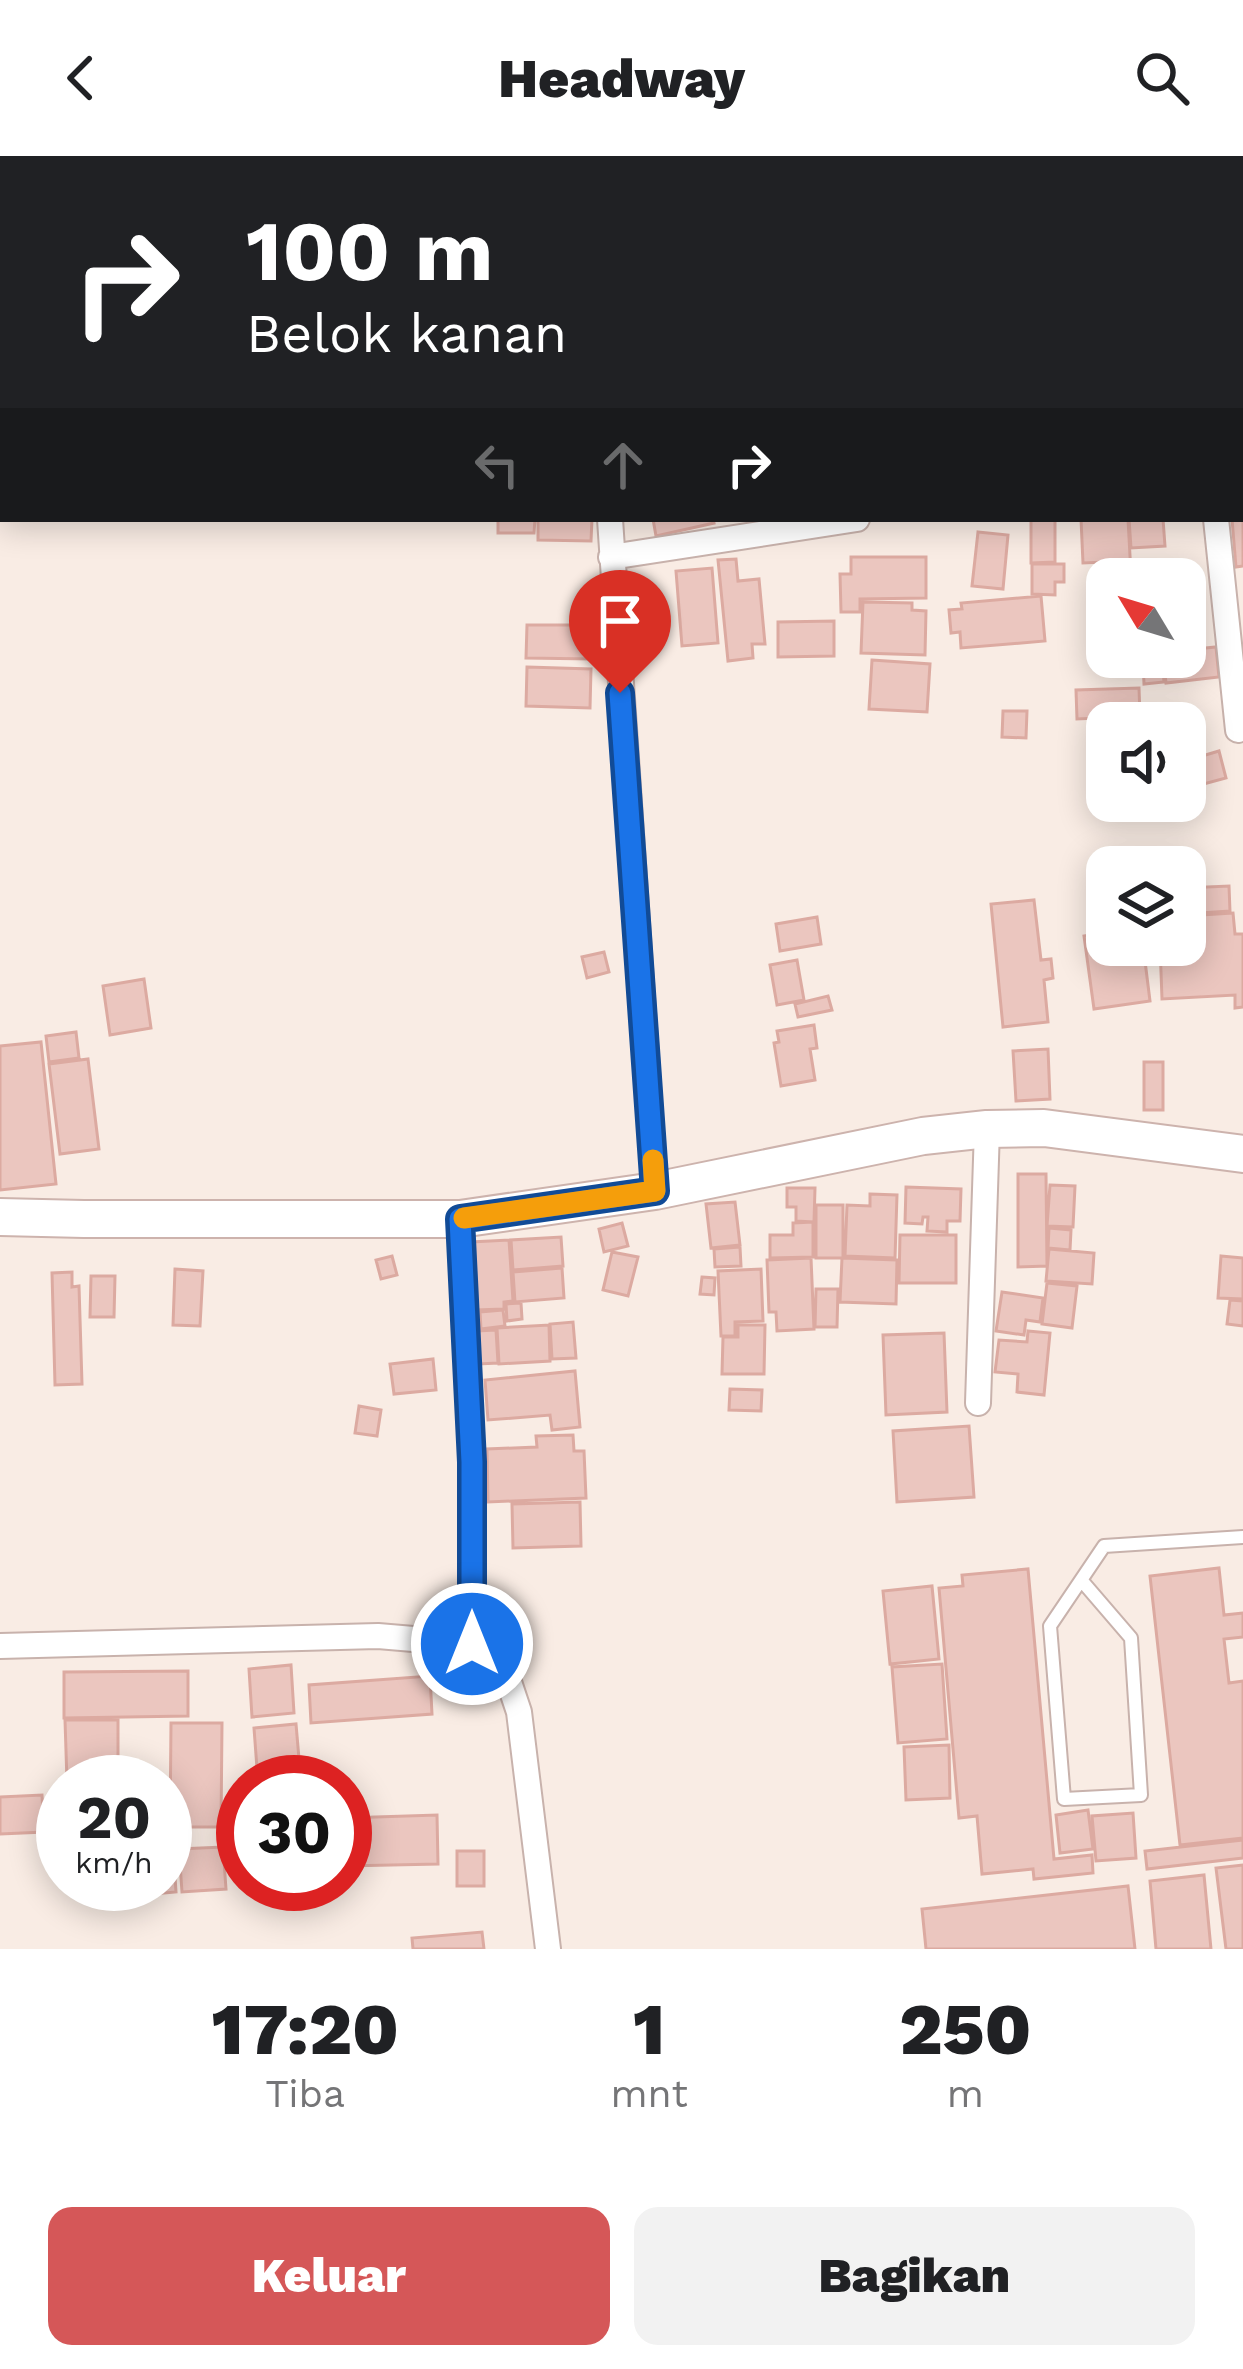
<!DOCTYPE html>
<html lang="id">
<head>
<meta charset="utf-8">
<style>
	:root { --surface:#fff; --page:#f2f2f2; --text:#202124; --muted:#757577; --accent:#d55758 }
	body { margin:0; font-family:"Work Sans",sans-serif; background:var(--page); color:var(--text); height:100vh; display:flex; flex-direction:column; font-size:45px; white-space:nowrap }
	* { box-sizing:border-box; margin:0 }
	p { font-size:39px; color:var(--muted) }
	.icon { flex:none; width:66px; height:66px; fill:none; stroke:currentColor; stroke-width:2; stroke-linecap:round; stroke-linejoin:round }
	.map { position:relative; height:1793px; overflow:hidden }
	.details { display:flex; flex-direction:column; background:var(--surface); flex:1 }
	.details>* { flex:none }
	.guide { position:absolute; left:0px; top:0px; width:1245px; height:366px; box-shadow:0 6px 30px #0003; background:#202124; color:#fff; overflow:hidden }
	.needle { width:78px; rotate:308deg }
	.controls { position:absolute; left:1086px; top:402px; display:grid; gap:24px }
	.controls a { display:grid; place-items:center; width:120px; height:120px; border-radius:24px; background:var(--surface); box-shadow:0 6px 30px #0003; font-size:60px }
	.speed { position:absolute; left:36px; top:1599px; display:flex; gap:24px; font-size:60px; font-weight:700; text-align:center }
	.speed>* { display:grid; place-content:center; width:156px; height:156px; border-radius:50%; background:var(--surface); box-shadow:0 6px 30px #0003; line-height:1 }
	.speed small { font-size:30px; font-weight:400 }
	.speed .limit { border:18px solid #d22; background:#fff; color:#111 }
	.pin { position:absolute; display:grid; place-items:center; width:102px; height:102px; color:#fff; margin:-123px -51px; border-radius:50% 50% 50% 0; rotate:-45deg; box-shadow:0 0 12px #0007 }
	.pin .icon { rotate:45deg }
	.me { position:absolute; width:132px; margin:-66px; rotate:0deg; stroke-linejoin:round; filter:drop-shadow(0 0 9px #0008) }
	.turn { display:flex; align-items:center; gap:42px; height:252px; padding:0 48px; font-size:54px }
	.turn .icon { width:156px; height:156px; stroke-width:2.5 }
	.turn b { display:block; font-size:84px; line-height:102px }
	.lanes { display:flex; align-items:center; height:114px; padding:0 48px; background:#0003; justify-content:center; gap:60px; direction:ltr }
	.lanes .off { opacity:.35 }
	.eta { display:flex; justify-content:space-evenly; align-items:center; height:204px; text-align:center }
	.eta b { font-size:72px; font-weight:800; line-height:84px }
	.action { display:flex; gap:24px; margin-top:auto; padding:24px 48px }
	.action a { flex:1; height:138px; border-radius:24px; background:var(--accent); color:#fff; font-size:48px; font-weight:800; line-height:138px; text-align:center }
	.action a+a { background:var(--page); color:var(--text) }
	header { display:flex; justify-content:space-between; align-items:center; height:156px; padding:0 48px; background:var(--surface); font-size:54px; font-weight:800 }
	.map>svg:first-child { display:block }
	.building { fill:#ebc6bf; stroke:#dcaaa1; stroke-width:3 }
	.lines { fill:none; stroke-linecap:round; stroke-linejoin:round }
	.lane-casing { stroke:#c8b2ac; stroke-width:16 }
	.street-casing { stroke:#c8b2ac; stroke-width:28 }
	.secondary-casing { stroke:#cdb3ad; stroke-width:40 }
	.lane { stroke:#fff; stroke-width:12 }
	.street { stroke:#fff; stroke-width:24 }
	.secondary { stroke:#fff; stroke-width:36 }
	.route-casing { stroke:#114b97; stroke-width:30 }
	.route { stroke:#1a73e8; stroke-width:21 }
	.slow { stroke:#f59e0b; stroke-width:21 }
</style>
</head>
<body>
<header><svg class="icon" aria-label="back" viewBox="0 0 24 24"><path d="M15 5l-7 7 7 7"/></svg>Headway<svg class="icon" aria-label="search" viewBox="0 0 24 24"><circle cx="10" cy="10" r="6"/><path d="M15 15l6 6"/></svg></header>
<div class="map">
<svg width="1243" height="1793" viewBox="0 0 1243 1793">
	<rect width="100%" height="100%" fill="#f9ece4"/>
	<path class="building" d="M 1243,357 L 1243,410 L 1236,411 L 1232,363 L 1242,363 Z
		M 498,363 L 535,363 L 534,377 L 498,377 Z
		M 538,363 L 592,363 L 591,385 L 538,384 Z
		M 653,363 L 713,363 L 714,367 L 656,380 Z
		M 1031,363 L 1055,363 L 1055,406 L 1031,407 Z
		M 1081,363 L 1128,363 L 1131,418 L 1106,420 L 1105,406 L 1083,407 Z
		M 1129,363 L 1163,363 L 1165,390 L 1131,392 Z
		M 978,376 L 1008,379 L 1003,433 L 972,430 Z
		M 851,401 L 926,401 L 926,442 L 860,443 L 860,456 L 841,456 L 840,418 L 851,418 Z
		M 736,403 L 738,425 L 759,423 L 765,488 L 752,488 L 753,502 L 728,505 L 718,404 Z
		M 1032,408 L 1064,408 L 1064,426 L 1055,426 L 1055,439 L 1032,438 Z
		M 712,412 L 718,487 L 682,490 L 676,415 Z
		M 1041,440 L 1045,485 L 961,492 L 960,476 L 951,477 L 949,454 L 962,453 L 961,447 Z
		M 863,446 L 912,447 L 912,454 L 926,455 L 925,499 L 861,497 Z
		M 834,465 L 834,500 L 778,501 L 778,466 Z
		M 527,469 L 592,469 L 592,503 L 526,502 Z
		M 1216,491 L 1219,521 L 1166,527 L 1163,501 L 1185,501 L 1185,494 Z
		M 1162,502 L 1164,526 L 1144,528 L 1143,504 Z
		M 872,504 L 930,508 L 927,556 L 869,553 Z
		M 527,511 L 591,513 L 590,552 L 526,550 Z
		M 1139,532 L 1140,560 L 1077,563 L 1076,534 Z
		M 1003,555 L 1027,555 L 1026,582 L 1002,581 Z
		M 1219,595 L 1226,622 L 1185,633 L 1185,605 Z
		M 1229,730 L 1230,755 L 1185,758 L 1185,732 Z
		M 1034,744 L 1041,804 L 1051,803 L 1053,822 L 1044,824 L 1048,866 L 1003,871 L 991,748 Z
		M 1233,757 L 1235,778 L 1243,778 L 1243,851 L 1235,852 L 1235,839 L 1162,843 L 1160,789 L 1185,789 L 1185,760 Z
		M 817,761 L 821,788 L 780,795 L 776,768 Z
		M 1102,765 L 1107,765 L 1107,789 L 1143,789 L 1150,845 L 1094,853 L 1084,780 L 1103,777 Z
		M 604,796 L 609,816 L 587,822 L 582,801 Z
		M 797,804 L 804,844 L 777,849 L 770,809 Z
		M 144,823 L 151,872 L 110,879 L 103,830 Z
		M 828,840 L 832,854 L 798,861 L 795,848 Z
		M 814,869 L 817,892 L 810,893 L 815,924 L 781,930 L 774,887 L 779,886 L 777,875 Z
		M 76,876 L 79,902 L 49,906 L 46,880 Z
		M 41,886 L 56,1028 L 0,1034 L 0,890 Z
		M 1048,893 L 1050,943 L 1016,945 L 1013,895 Z
		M 88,903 L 99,993 L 60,998 L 49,908 Z
		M 1144,906 L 1163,906 L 1163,954 L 1144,954 Z
		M 1018,1018 L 1046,1018 L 1047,1110 L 1018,1111 Z
		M 1050,1029 L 1075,1030 L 1073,1071 L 1047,1070 Z
		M 906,1031 L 961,1033 L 960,1065 L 947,1065 L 947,1076 L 927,1075 L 928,1061 L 923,1061 L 922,1068 L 905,1067 Z
		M 787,1032 L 815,1032 L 814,1066 L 796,1065 L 796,1051 L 787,1051 Z
		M 870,1038 L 897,1039 L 895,1102 L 845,1100 L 847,1049 L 870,1050 Z
		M 735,1046 L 740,1089 L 711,1092 L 706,1048 Z
		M 816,1049 L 843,1049 L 843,1102 L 816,1102 Z
		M 813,1066 L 813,1101 L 770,1102 L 770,1079 L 793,1079 L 793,1067 Z
		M 622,1067 L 628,1090 L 604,1096 L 599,1073 Z
		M 1049,1072 L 1071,1074 L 1070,1094 L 1048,1092 Z
		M 900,1079 L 956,1079 L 956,1127 L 899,1127 Z
		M 561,1081 L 563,1110 L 513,1114 L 511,1084 Z
		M 509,1084 L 513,1145 L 504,1146 L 504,1153 L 475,1154 L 471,1086 Z
		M 740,1091 L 741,1110 L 715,1111 L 714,1093 Z
		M 1049,1093 L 1094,1097 L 1092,1128 L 1046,1125 Z
		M 612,1096 L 638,1101 L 628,1140 L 603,1134 Z
		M 392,1100 L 397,1119 L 381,1123 L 376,1104 Z
		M 1221,1100 L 1243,1102 L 1243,1143 L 1218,1142 Z
		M 811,1102 L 814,1173 L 777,1175 L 776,1156 L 769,1156 L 767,1104 Z
		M 842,1102 L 897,1104 L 896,1148 L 840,1146 Z
		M 562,1112 L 564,1142 L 515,1146 L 513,1116 Z
		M 175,1113 L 203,1115 L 200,1170 L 173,1169 Z
		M 761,1113 L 763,1165 L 735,1166 L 735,1180 L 721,1180 L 718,1115 Z
		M 72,1116 L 72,1131 L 79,1130 L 82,1228 L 55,1229 L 52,1117 Z
		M 91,1120 L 115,1120 L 114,1161 L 90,1161 Z
		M 702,1121 L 715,1122 L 714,1139 L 700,1138 Z
		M 1047,1127 L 1077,1130 L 1072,1172 L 1042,1168 Z
		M 816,1133 L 838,1133 L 837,1171 L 815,1171 Z
		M 1002,1136 L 1043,1142 L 1040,1166 L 1026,1164 L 1024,1179 L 996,1175 Z
		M 1230,1144 L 1243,1145 L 1243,1170 L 1227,1168 Z
		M 521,1147 L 522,1163 L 507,1165 L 506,1148 Z
		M 503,1154 L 505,1170 L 481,1173 L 480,1156 Z
		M 573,1166 L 576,1202 L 552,1203 L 550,1168 Z
		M 549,1169 L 550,1205 L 499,1208 L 497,1172 Z
		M 738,1169 L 765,1169 L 764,1218 L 722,1218 L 723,1181 L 738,1181 Z
		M 496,1174 L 498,1207 L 478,1208 L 476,1175 Z
		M 1028,1175 L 1050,1177 L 1044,1239 L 1017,1236 L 1018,1218 L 995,1216 L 999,1184 L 1027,1186 Z
		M 944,1177 L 947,1256 L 886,1259 L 883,1179 Z
		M 433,1203 L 436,1234 L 394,1238 L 390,1208 Z
		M 575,1215 L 580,1271 L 552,1274 L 550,1259 L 488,1264 L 485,1224 Z
		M 730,1233 L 762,1234 L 761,1255 L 729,1254 Z
		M 359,1250 L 381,1254 L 377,1280 L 355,1277 Z
		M 969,1270 L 974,1341 L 897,1346 L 893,1275 Z
		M 573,1279 L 574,1295 L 584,1295 L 586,1342 L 488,1346 L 487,1293 L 537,1291 L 536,1280 Z
		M 580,1346 L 581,1390 L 513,1392 L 512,1348 Z
		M 1219,1412 L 1224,1459 L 1243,1457 L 1243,1481 L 1224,1483 L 1229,1527 L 1243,1525 L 1243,1682 L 1180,1689 L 1150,1420 Z
		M 1028,1413 L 1054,1703 L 1092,1699 L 1093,1717 L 1034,1723 L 1033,1713 L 982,1718 L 977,1660 L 959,1662 L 939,1432 L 963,1430 L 962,1419 Z
		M 932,1430 L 939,1503 L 890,1508 L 883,1435 Z
		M 942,1508 L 947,1583 L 898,1587 L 892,1511 Z
		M 291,1509 L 294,1557 L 252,1561 L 249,1513 Z
		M 188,1515 L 188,1560 L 64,1562 L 64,1516 Z
		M 430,1520 L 432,1558 L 311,1567 L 309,1529 Z
		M 65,1564 L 118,1564 L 118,1626 L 67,1626 Z
		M 171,1567 L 222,1567 L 221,1671 L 170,1671 Z
		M 296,1568 L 301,1626 L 258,1626 L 254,1572 Z
		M 949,1589 L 950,1642 L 906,1644 L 904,1591 Z
		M 42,1639 L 44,1676 L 0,1678 L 0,1641 Z
		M 1088,1654 L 1093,1693 L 1060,1697 L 1056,1659 Z
		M 1133,1657 L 1136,1702 L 1096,1705 L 1092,1660 Z
		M 437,1659 L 438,1708 L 345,1710 L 345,1662 Z
		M 1243,1684 L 1243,1702 L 1147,1713 L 1145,1695 Z
		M 173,1690 L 176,1736 L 97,1743 L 96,1728 L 165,1728 L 165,1691 Z
		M 223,1691 L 226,1733 L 182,1736 L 179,1693 Z
		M 457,1695 L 484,1695 L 484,1730 L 457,1730 Z
		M 1243,1709 L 1243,1793 L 1226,1793 L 1216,1712 Z
		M 1204,1719 L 1211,1793 L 1156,1793 L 1150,1725 Z
		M 1128,1730 L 1135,1793 L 926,1793 L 922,1753 Z
		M 482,1776 L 484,1793 L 413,1793 L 412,1782 Z"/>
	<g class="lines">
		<g class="lane-casing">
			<path id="lane" d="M 1082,1425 L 1131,1482 L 1141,1639 L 1064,1643 L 1050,1470 L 1104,1390 L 1243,1381"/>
		</g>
		<g class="street-casing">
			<path id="street" d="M 122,3 L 151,0
				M 0,16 L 3,16
				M 1242,302 L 1243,302
				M 610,363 L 655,1035
				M 1216,363 L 1238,574
				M 611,401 L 857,363
				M 460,1063 L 472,1306 L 472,1488 L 503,1508 L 519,1556 L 548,1793
				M 978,1247 L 987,973
				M 0,1490 L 378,1480 L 472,1488"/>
		</g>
		<g class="secondary-casing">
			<path id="secondary" d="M 0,1061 L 84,1063 L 460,1063 L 655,1035 L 923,980 L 987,973 L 1044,972 L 1243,998"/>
		</g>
		<use href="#lane" class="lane"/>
		<use href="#street" class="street"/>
		<use href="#secondary" class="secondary"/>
	</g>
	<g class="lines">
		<g class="route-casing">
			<path id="route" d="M 472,1488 L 472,1306 L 460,1063 L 655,1035 L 620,537"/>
		</g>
		<use href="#route" class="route"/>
		<path class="slow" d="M 464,1062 L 655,1035 L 653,1004"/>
	</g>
</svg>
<div class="controls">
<a><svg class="needle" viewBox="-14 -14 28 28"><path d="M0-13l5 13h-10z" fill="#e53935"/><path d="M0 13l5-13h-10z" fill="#757577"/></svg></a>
<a><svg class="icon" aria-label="sound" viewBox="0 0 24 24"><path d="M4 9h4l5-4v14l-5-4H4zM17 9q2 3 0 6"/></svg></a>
<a><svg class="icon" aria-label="layers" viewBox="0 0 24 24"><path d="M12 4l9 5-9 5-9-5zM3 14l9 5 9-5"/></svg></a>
</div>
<div class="speed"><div>20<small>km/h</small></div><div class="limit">30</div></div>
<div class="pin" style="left:620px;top:537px;background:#d93025"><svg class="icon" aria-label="arrive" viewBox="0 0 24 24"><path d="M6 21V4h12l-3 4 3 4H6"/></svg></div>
<svg class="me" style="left:472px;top:1488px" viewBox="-20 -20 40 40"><circle r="17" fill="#1a73e8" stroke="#fff" stroke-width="3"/><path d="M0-11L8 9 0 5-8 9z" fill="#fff"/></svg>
<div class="guide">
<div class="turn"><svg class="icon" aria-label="right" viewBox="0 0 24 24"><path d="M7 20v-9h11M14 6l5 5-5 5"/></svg><div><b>100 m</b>Belok kanan</div></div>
<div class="lanes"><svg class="icon off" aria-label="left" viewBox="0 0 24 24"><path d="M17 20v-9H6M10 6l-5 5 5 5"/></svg><svg class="icon off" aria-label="ahead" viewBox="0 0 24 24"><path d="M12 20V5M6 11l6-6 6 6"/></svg><svg class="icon" aria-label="right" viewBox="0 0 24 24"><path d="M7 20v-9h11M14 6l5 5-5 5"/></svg></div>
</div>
</div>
<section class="details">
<div class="eta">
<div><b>17:20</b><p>Tiba</p></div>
<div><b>1</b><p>mnt</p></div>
<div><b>250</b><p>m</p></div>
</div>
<div class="action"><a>Keluar</a><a>Bagikan</a></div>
</section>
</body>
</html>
